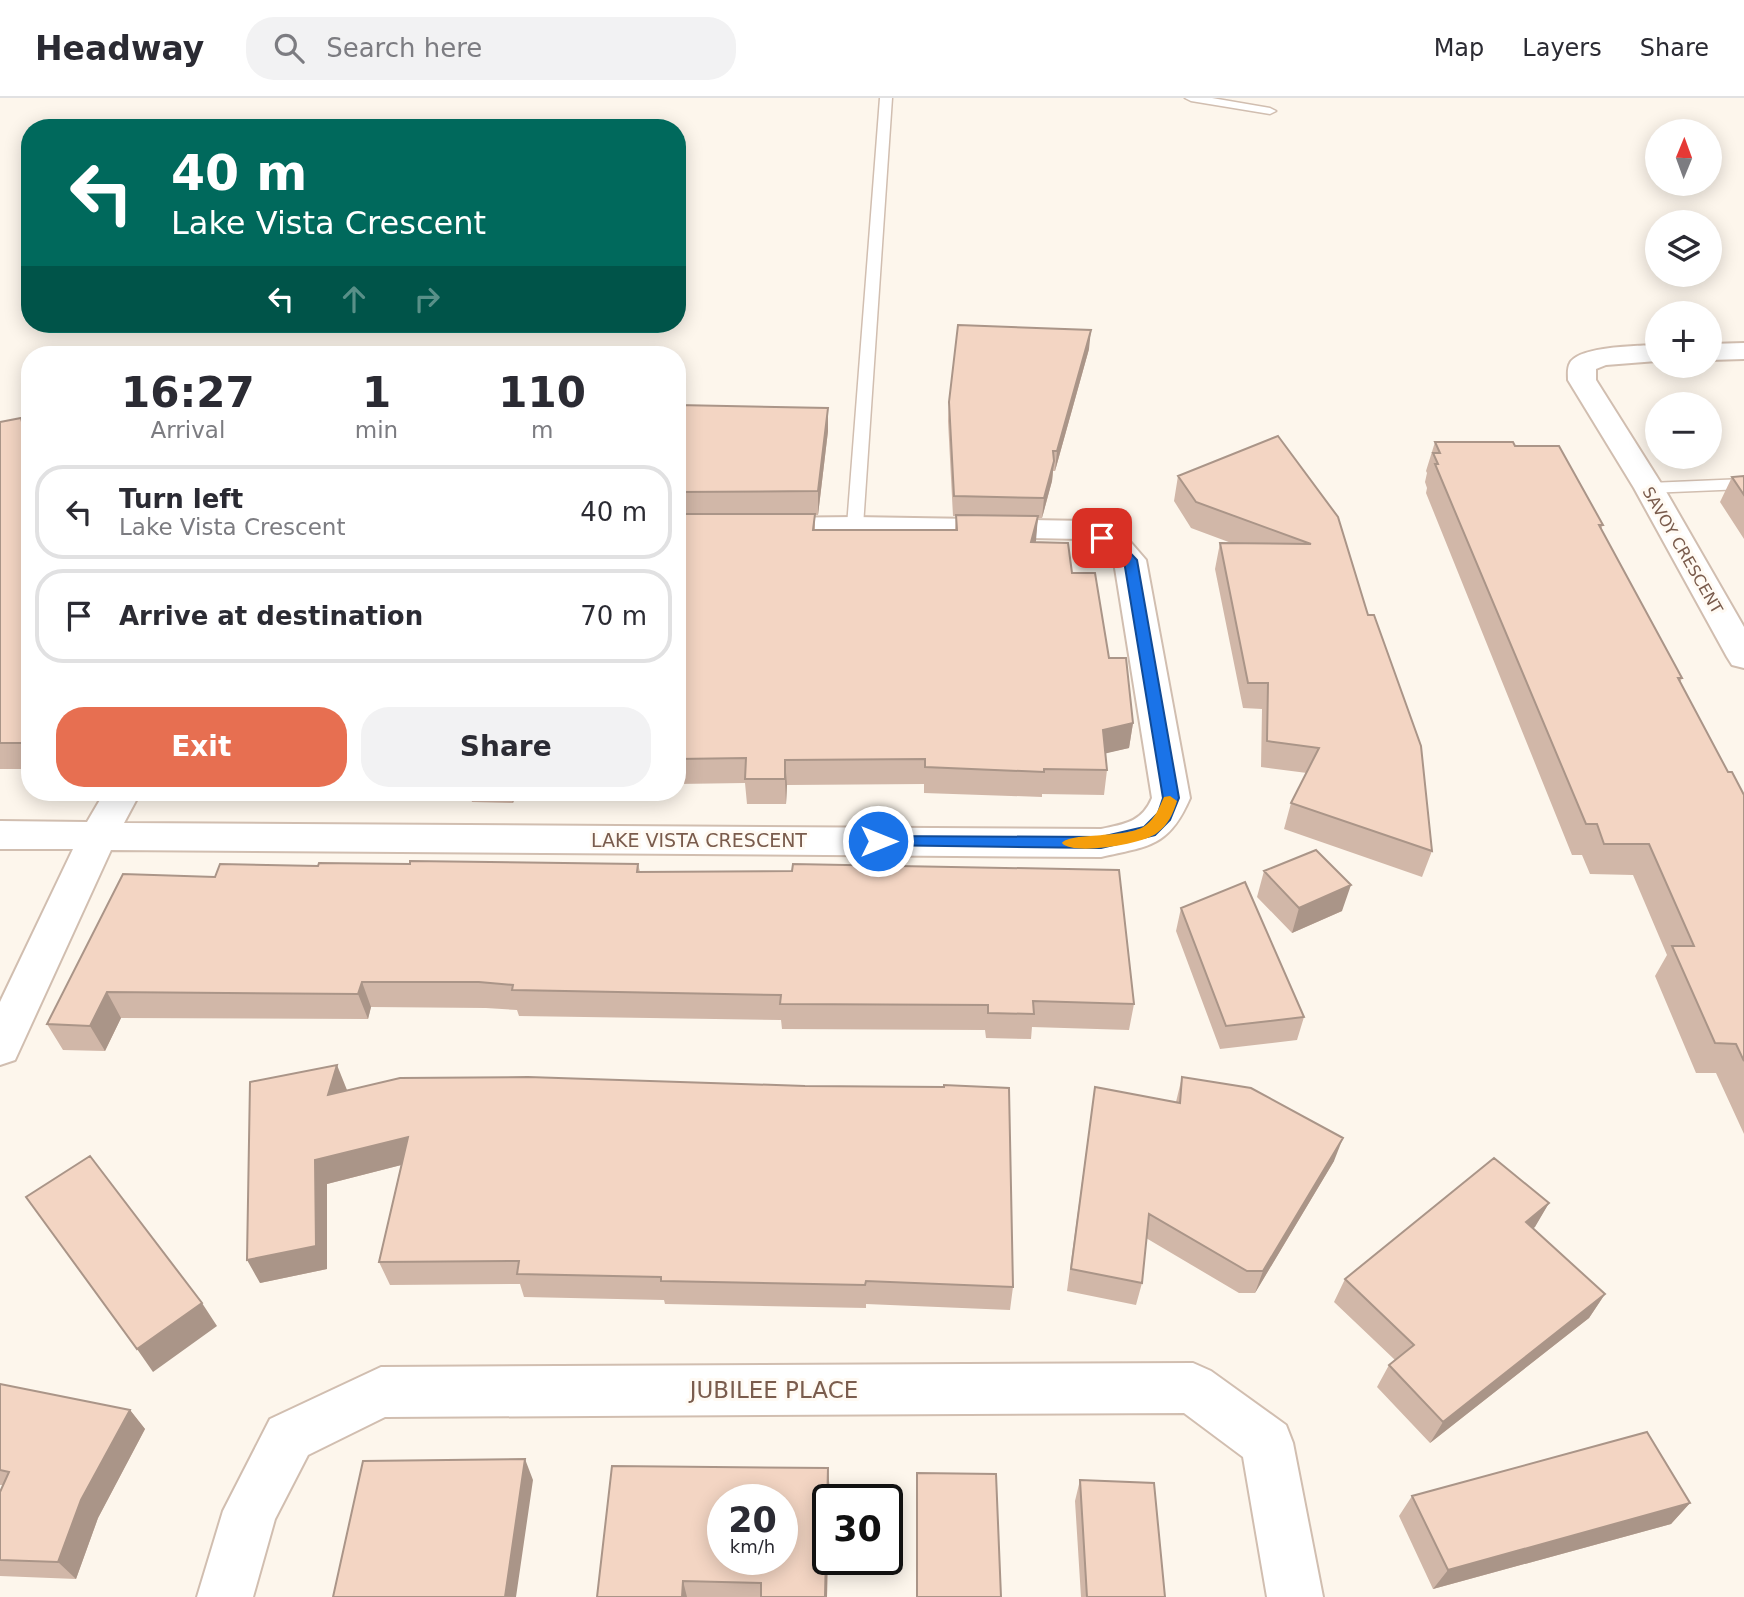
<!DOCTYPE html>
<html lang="en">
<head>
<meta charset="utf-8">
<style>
	:root { --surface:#fff; --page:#f2f2f3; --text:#2b2b33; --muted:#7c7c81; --line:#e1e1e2; --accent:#e76f51 }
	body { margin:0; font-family:"DejaVu Sans",sans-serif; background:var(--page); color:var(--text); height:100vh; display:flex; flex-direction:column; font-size:26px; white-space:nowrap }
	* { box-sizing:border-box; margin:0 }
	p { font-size:23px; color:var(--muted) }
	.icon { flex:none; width:38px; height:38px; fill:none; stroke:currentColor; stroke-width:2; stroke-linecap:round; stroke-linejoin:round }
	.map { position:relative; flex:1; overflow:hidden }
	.sheet { position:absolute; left:21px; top:248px; width:665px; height:455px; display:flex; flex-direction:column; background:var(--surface); border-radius:28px; box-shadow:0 4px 18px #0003 }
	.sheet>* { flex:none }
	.banner { position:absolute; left:21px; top:21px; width:665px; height:214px; border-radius:28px; box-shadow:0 4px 18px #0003; background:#00695c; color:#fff; overflow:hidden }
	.needle { width:46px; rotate:1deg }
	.fabs { position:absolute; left:1645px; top:21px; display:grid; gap:14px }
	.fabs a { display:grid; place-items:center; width:77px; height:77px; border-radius:50%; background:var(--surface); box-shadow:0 4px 18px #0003; font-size:35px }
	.speed { position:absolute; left:707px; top:1386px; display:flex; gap:14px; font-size:35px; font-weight:700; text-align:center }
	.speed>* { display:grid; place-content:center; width:91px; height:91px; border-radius:50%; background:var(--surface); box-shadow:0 4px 18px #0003; line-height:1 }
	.speed small { font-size:18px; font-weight:400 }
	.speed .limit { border:4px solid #111; border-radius:10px; background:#fff; color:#111 }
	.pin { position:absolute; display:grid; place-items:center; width:60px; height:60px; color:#fff; margin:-30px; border-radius:14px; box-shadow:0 4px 10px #0006 }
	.me { position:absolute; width:77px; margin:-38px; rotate:90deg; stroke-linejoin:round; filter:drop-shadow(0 0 5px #0008) }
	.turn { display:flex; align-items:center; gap:24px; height:147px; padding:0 35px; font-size:32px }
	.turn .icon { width:91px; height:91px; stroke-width:2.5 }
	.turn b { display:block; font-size:49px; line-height:60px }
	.lanes { display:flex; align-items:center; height:66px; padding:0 35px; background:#0003; justify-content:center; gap:35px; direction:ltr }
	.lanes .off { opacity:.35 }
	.eta { display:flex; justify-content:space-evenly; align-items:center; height:119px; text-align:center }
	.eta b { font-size:42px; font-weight:700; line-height:49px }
	.primary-button { display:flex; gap:14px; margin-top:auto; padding:14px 35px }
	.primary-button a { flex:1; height:80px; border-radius:28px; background:var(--accent); color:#fff; font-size:28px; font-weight:700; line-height:80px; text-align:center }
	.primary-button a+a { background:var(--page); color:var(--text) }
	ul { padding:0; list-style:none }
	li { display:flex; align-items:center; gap:21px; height:94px; margin:0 14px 10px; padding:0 21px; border:4px solid var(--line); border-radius:28px }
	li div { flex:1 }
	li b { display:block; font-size:26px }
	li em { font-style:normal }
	header { display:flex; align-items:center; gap:42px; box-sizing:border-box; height:98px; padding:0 35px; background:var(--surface); border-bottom:2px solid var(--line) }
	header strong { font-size:33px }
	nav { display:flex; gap:38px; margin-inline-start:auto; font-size:24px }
	.search { width:490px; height:63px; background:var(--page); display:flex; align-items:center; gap:18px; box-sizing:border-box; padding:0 24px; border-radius:28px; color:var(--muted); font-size:26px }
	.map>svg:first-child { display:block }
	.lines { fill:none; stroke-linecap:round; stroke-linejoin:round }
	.service-casing { stroke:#d1beb0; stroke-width:3 }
	.minor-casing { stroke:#d1beb0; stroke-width:4 }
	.service { fill:#fff; fill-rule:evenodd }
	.minor { fill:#fff; fill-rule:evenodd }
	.wall { fill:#d1b7a8 }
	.shaded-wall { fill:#aa9588 }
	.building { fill:#f3d5c3; stroke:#aa9588; stroke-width:2; fill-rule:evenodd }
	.route { fill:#1a73e8; stroke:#114b97; stroke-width:2 }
	.slow { fill:#f59e0b }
	.labels { text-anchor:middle; stroke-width:6; stroke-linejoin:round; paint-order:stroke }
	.far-street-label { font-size:16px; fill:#7a5c4d; stroke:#fffaf3 }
	.street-label { font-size:19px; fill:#7a5c4d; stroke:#fffaf3 }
	.near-street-label { font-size:23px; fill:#7a5c4d; stroke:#fffaf3 }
</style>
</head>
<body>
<header>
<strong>Headway</strong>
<div class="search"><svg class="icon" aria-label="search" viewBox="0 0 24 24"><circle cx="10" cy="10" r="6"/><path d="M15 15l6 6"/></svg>Search here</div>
<nav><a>Map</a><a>Layers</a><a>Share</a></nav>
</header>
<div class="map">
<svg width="1744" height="1499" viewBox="0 0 1744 1499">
	<rect width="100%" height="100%" fill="#fdf6ec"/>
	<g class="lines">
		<g class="service-casing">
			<path id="service" d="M 880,0 L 892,0 L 863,428 L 855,433 L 847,428 Z
				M 1185,0 L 1212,0 L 1270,10 L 1276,13 L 1270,16 L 1191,3 Z
				M 1744,381 L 1744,391 L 1649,395 L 1641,390 L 1649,385 Z"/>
		</g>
		<g class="minor-casing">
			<path id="minor" d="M 1744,245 L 1744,261 L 1710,262 L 1710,246 Z
				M 1657,247 L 1657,263 L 1606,267 L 1596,271 L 1596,282 L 1664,390 L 1744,529 L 1744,570 L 1732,567 L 1727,559 L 1634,390 L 1568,282 C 1568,277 1567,270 1570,265 C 1579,248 1639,248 1657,247 Z
				M 855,419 L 1088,423 L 1127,440 L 1146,462 L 1190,700 C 1169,749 1149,748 1101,759 L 111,752 L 15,962 L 0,967 L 0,904 L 73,751 L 0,751 L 0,723 L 87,724 L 104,695 L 140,695 L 124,725 L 1101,731 C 1125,726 1142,724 1152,700 L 1114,464 L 1105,454 L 1082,441 L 855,437 L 677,439 L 677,421 Z
				M 1193,1265 L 1211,1273 L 1286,1327 L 1293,1345 L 1323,1499 L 1267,1499 L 1243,1359 L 1184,1315 L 385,1319 L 308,1357 L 275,1421 L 253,1499 L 197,1499 L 223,1413 L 270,1321 L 381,1269 Z"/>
		</g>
		<use href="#service" class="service"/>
		<use href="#minor" class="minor"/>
	</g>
	<path class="wall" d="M 1089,251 L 1055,373 L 1053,373 L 1052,383 L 1042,420 L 1038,420 L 1035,444 L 1072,475 L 1109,560 L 1133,625 L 1129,650 L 1105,655 L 1107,672 L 1104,697 L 1042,696 L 1042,699 L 924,695 L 924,686 L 787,687 L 786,706 L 747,706 L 745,685 L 677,686 L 677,307 L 828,333 L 818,417 L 815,417 L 815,432 L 955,432 L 956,418 L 953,418 L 948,323 L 949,304 Z
		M 0,324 L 30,341 L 30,671 L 0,671 Z
		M 1278,338 L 1432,753 L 1422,779 L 1284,731 L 1291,705 L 1307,675 L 1261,669 L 1262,611 L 1243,610 L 1215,471 L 1220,445 L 1234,446 L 1191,430 L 1174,403 L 1178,378 Z
		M 1435,344 L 1515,348 L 1603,427 L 1601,431 L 1682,580 L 1680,585 L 1728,674 L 1744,697 L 1744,1036 L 1716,975 L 1696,975 L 1655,878 L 1667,857 L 1633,777 L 1590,776 L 1582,757 L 1572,757 L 1426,395 L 1427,390 L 1425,384 L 1427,375 L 1426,373 Z
		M 1744,378 L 1744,441 L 1720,404 L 1732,379 Z
		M 469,695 L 516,695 L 513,705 L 472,704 Z
		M 638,766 L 640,774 L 1134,906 L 1129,932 L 1032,929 L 1031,941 L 986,940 L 985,932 L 782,931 L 781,922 L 519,918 L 517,912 L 486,910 L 371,909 L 368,921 L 121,920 L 105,953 L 63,952 L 47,926 L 215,779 L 318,768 Z
		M 1264,773 L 1342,813 L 1292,835 L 1257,799 Z
		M 1181,810 L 1304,919 L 1297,942 L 1220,951 L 1176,833 Z
		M 1182,979 L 1334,1063 L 1255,1195 L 1239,1195 L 1146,1140 L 1142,1185 L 1136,1207 L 1067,1193 L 1095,989 L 1176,1004 Z
		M 347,992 L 1013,1189 L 1010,1212 L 866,1206 L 866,1210 L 665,1206 L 664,1202 L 524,1199 L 520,1186 L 390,1187 L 379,1164 L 401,1067 L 327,1086 L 327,1171 L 260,1185 Z
		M 1549,1105 L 1533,1131 L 1605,1196 L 1589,1220 L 1430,1345 L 1377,1289 L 1389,1267 L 1395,1262 L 1334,1204 L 1345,1181 Z
		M 0,1286 L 130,1312 L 145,1331 L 98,1420 L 76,1481 L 0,1478 L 0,1394 L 3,1387 L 0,1387 Z
		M 828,1370 L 830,1396 L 827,1499 L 597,1499 Z
		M 917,1375 L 1001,1499 L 916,1499 L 916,1395 Z
		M 1080,1382 L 1165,1499 L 1081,1499 L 1075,1403 Z
		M 1412,1398 L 1690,1405 L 1671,1426 L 1433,1491 L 1399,1418 Z"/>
	<path class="shaded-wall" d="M 1091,232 L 1089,251 L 1055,373 L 1057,353 Z
		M 828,310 L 828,333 L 818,417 L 818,393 Z
		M 21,320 L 30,341 L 30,355 Z
		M 1054,363 L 1052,383 L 1042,420 L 1044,400 Z
		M 1038,418 L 1036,443 L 1028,469 L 1031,444 Z
		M 1133,625 L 1129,650 L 1099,657 L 1103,632 Z
		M 785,662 L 787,687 L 786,706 L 785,681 Z
		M 511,695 L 516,695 L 513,705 Z
		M 1351,787 L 1342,813 L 1292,835 L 1299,810 Z
		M 362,884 L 371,909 L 368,921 L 358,896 Z
		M 107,894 L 121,920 L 105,953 L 90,928 Z
		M 337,967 L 347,992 L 328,997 Z
		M 408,1039 L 417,1063 L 327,1086 L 327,1171 L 260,1185 L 247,1162 L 315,1062 Z
		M 1343,1040 L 1334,1063 L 1255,1195 L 1263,1173 Z
		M 1549,1105 L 1535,1129 L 1512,1148 L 1526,1124 Z
		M 1605,1196 L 1589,1220 L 1430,1345 L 1443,1324 Z
		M 202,1205 L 217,1228 L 153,1274 L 137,1251 Z
		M 130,1312 L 145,1331 L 98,1420 L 76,1481 L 58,1464 L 81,1402 Z
		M 525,1361 L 533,1382 L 516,1499 L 505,1499 Z
		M 828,1370 L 830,1396 L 830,1402 L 828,1402 L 827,1499 L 825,1499 Z
		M 1690,1405 L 1671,1426 L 1433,1491 L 1448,1472 Z
		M 683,1483 L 687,1499 L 682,1499 Z"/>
	<path class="building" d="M 958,227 L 1091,232 L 1057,353 L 1053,353 L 1054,363 L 1044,400 L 954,398 L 949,304 Z
		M 677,307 L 828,310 L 818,393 L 677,394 Z
		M 21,320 L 30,355 L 30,645 L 0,645 L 0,324 Z
		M 1278,338 L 1338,419 L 1368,517 L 1374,517 L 1421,648 L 1432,753 L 1291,705 L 1319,650 L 1267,643 L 1268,585 L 1248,585 L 1220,445 L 1311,446 L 1196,404 L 1178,378 Z
		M 1435,344 L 1513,344 L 1515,348 L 1559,348 L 1603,427 L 1599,427 L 1682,580 L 1678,580 L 1728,674 L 1732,674 L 1744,697 L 1744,963 L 1736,946 L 1715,945 L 1672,848 L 1694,848 L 1649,746 L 1604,746 L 1597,726 L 1586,726 L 1435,366 L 1438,366 L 1433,355 L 1440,355 Z
		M 1744,378 L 1744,397 L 1732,379 Z
		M 677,416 L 815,416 L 813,432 L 957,432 L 956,417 L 1038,418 L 1031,444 L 1068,445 L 1072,475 L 1095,475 L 1109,560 L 1126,560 L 1133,625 L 1103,632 L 1107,672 L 1044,671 L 1044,674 L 925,669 L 925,661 L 785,662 L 785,681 L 745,681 L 746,660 L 677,661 Z
		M 1316,752 L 1351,787 L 1299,810 L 1264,773 Z
		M 410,763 L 638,766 L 637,774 L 792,773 L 793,766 L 1119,772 L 1134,906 L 1033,903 L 1034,916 L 988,915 L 988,907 L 780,906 L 781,897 L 512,892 L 513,887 L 479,884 L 362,884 L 358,896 L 107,894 L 90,928 L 47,926 L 123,776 L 215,779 L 220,766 L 318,768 L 319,765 L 410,766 Z
		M 1245,784 L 1304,919 L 1226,928 L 1181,810 Z
		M 337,967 L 328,997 L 400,980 L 528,979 L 805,988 L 944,989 L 944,987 L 1009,990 L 1013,1189 L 866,1183 L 865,1187 L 661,1183 L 661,1179 L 517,1176 L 519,1163 L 379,1164 L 408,1039 L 315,1062 L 316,1148 L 247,1162 L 250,984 Z
		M 1182,979 L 1251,990 L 1343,1040 L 1263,1173 L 1247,1173 L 1149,1116 L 1142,1185 L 1071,1171 L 1095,989 L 1180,1005 Z
		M 90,1058 L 202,1205 L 137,1251 L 26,1099 Z
		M 1494,1060 L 1549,1105 L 1526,1124 L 1605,1196 L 1443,1324 L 1389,1267 L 1414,1247 L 1345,1181 Z
		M 0,1286 L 130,1312 L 81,1402 L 58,1464 L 0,1462 L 0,1394 L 9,1374 L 0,1372 Z
		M 1647,1334 L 1690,1405 L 1448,1472 L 1412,1398 Z
		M 525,1361 L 505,1499 L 333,1499 L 363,1363 Z
		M 612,1368 L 828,1370 L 825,1499 L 761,1499 L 761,1485 L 683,1483 L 682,1499 L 597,1499 ZM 723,1402 L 782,1402 L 782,1461 L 723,1461 Z
		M 917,1375 L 996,1376 L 1001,1499 L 917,1499 Z
		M 1080,1382 L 1154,1385 L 1165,1499 L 1087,1499 Z"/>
	<path class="route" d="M 1102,436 L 1121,445 L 1137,462 L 1179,700 L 1170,722 L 1155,737 L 1101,750 L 873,747 L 870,743 L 878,738 L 1101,739 L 1144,729 L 1158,715 L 1163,700 L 1124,463 L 1111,450 L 1097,443 L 1097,437 Z"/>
	<path class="slow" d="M 1170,698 L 1177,703 C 1173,716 1168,727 1157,735 C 1144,746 1072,758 1062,745 C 1070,734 1129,741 1146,727 C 1156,719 1159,710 1164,699 Z"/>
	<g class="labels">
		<g class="far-street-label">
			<text transform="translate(1683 452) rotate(60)" y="6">SAVOY CRESCENT</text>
		</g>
		<g class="street-label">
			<text x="699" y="749">LAKE VISTA CRESCENT</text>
		</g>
		<g class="near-street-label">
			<text x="774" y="1300">JUBILEE PLACE</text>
		</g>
	</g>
</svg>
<div class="fabs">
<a><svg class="needle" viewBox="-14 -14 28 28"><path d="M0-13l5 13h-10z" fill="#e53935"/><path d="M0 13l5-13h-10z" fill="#7c7c81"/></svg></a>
<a><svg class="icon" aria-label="layers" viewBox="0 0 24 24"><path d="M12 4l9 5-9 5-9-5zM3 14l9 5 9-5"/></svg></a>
<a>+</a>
<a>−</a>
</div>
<div class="speed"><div>20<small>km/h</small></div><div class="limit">30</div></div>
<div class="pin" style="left:1102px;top:440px;background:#d93025"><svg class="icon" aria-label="arrive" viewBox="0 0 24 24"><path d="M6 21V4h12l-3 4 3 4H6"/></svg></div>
<svg class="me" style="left:878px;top:743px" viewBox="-20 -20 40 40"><circle r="17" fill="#1a73e8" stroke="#fff" stroke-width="3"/><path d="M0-11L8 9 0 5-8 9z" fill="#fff"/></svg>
<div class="banner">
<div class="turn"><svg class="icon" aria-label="left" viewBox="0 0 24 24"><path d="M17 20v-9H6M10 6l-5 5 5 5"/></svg><div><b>40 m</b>Lake Vista Crescent</div></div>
<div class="lanes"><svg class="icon" aria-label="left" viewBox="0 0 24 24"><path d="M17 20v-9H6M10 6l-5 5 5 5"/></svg><svg class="icon off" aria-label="ahead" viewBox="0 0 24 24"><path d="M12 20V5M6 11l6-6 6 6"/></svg><svg class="icon off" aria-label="right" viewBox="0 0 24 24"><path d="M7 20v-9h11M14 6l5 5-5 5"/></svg></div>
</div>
<section class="sheet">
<div class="eta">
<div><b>16:27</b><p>Arrival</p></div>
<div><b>1</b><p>min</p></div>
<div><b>110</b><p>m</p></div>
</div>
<ul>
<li><svg class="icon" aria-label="left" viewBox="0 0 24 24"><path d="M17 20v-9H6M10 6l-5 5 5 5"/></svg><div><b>Turn left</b><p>Lake Vista Crescent</p></div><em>40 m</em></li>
<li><svg class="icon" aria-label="arrive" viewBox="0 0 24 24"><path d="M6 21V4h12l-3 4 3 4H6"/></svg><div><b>Arrive at destination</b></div><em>70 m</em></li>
</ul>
<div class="primary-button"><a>Exit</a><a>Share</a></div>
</section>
</div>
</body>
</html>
